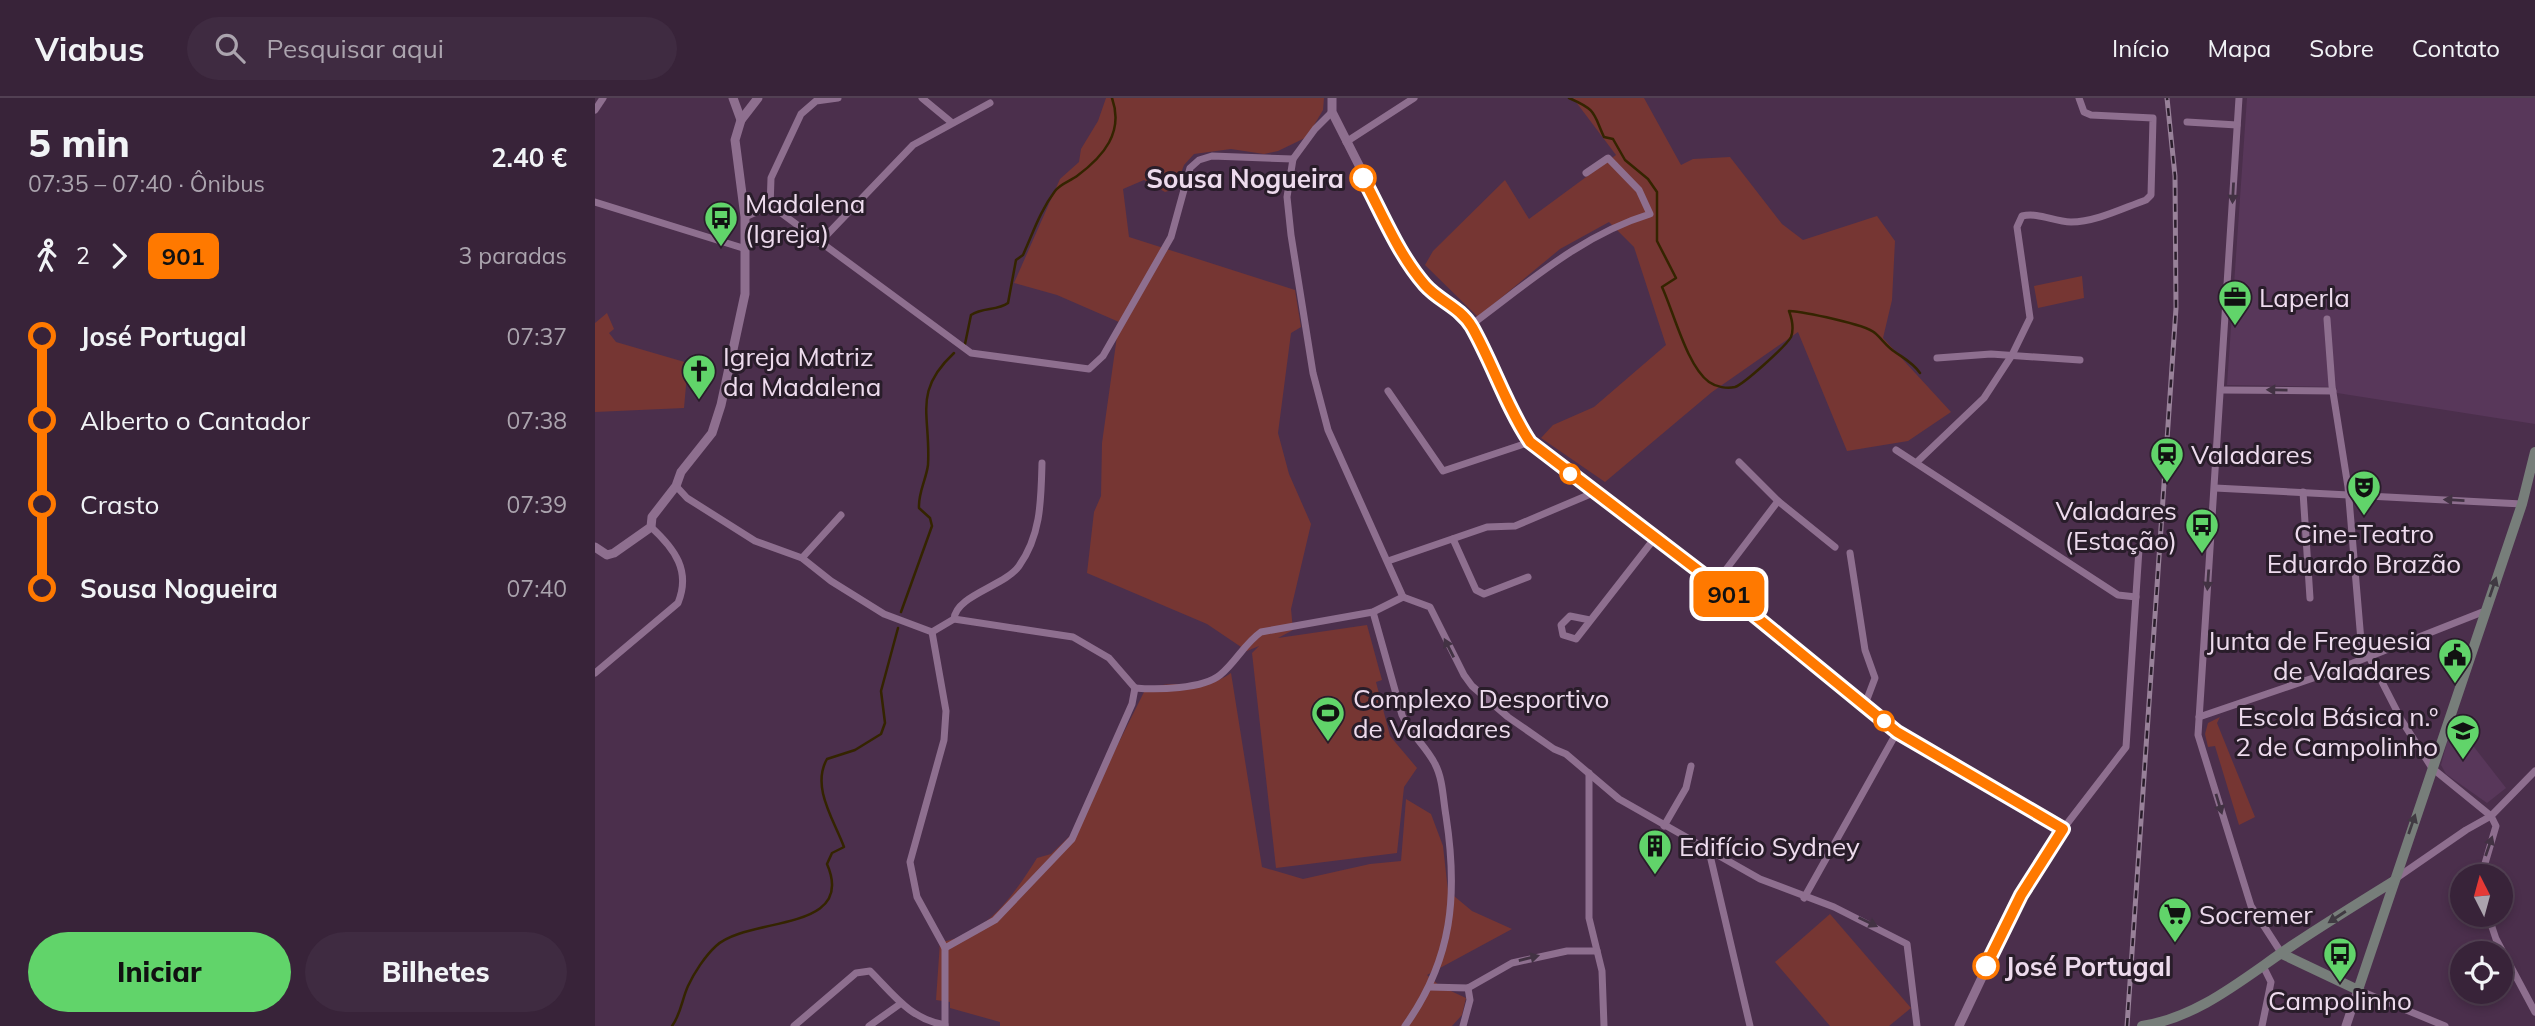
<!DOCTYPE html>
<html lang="pt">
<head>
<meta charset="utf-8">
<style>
	:root { --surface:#382339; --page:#3f2b41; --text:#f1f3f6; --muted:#aba4ae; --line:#524053; --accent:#61d46a }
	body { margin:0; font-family:Mulish,sans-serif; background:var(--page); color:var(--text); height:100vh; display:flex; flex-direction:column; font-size:26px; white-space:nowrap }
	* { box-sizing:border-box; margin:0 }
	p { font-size:23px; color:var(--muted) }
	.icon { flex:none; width:38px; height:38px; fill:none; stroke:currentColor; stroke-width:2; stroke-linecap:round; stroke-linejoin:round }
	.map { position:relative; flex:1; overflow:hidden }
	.details { display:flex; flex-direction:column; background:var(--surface); width:595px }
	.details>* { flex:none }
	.badge { padding:0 14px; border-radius:10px; font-size:24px; line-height:46px }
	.needle { width:46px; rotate:354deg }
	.buttons { position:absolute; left:1855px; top:766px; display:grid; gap:14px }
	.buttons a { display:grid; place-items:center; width:63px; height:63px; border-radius:50%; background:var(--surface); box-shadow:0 4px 10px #0003,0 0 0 2px var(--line); font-size:35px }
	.map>.badge { position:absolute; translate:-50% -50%; box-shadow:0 0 0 4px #fff }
	.legs { display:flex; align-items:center; gap:10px; height:77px; padding:0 28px; font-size:23px }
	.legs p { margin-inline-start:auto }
	.headline { display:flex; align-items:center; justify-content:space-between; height:119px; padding:0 28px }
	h1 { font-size:38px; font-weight:800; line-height:52px }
	.cta { display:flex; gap:14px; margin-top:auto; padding:14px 28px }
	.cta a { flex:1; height:80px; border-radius:42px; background:var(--accent); color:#111; font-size:28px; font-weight:800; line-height:80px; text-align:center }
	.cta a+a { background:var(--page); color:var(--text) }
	ul { padding:0 28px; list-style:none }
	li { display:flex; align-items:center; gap:24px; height:84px; font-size:26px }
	li i { display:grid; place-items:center; width:10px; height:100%; margin:0 9px; background:currentColor }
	li i::after { content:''; width:18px; height:18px; margin:-9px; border:5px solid; border-radius:50%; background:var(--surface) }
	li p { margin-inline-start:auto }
	li:first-child i { background:linear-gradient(#0000 50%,currentColor 0) }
	li:last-child i { background:linear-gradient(currentColor 50%,#0000 0) }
	header { display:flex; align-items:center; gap:42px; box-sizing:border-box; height:98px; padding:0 35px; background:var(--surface); border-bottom:2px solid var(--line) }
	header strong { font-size:33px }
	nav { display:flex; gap:38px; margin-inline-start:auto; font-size:24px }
	.search { width:490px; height:63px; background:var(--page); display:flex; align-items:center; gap:18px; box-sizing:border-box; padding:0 24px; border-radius:38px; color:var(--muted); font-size:26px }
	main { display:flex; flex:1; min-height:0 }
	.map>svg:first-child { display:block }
</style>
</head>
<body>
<header>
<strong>Viabus</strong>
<div class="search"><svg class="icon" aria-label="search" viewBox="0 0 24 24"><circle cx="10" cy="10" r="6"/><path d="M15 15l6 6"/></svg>Pesquisar aqui</div>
<nav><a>Início</a><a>Mapa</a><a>Sobre</a><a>Contato</a></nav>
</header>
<main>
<section class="details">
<div class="headline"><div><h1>5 min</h1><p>07:35 – 07:40 · Ônibus</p></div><b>2.40 €</b></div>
<div class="legs"><svg class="icon" aria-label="walk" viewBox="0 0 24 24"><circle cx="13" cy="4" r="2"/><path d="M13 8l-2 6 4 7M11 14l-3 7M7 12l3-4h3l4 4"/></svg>2<svg class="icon" aria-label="forward" viewBox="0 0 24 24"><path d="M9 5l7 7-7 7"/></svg><b class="badge" style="background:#ff7900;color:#111">901</b><p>3 paradas</p></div>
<ul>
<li><i style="color:#ff7900"></i><b>José Portugal</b><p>07:37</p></li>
<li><i style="color:#ff7900"></i><span>Alberto o Cantador</span><p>07:38</p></li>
<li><i style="color:#ff7900"></i><span>Crasto</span><p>07:39</p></li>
<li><i style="color:#ff7900"></i><b>Sousa Nogueira</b><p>07:40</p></li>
</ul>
<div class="cta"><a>Iniciar</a><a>Bilhetes</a></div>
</section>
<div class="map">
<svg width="1940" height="928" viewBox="0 0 1940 928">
	<rect width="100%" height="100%" fill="#4b2f4c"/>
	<g fill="#58375a">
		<path d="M1652 0H1940V326L1742 295 1741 289 1632 287Z"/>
		<path d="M1858 622 1911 690 1892 705 1851 676 1846 667Z"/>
	</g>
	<g fill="#763633">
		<path d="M511 0H729L728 12 712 39 683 53 669 56 636 51 599 56 589 67 580 91 570 94 549 82 528 91 534 139 700 192 706 229 696 235 683 335 694 376 716 426 696 511 698 532 683 540 772 527 787 582 781 584 795 638 822 670 809 689 802 755 681 770 657 555 664 548 652 553 612 526 492 475 499 414 506 398 507 345 524 224 462 197 419 185 465 81 484 64 486 51 503 23Z"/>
		<path d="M978 0H1049L1086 67 1098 61 1135 59 1187 126 1208 142 1282 118 1300 143 1297 202 1288 240 1356 314 1313 343 1252 353 1203 234 1117 294 1010 384 946 340 958 327 999 309 1071 247 1039 149 1014 124 965 151 883 219 830 167 838 153 910 82 934 121 1021 57Z"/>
		<path d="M1487 178 1489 200 1443 210 1439 188Z"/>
		<path d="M12 215 19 231 14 235 21 244 93 265 89 310 0 314V225Z"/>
		<path d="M636 575 667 769 708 781 775 766 806 763 811 701 836 716 848 748 853 793 877 813 917 831 832 877 845 888 871 900 867 917 857 928H405V924L355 910V904L341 902 345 844C391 839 420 795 442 760L456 756 479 734 549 594C572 577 608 596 636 575Z"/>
		<path d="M1625 619 1622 625 1660 719 1644 727 1620 648 1613 649 1610 636 1613 625Z"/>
		<path d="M1235 816 1316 910 1294 928H1235L1180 864Z"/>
	</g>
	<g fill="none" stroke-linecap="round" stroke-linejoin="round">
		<g stroke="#342400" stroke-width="2.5">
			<path d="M974 0C1002 12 998 15 1009 39L1018 41 1030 62 1053 81 1062 94V143L1081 180 1067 189C1079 215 1092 268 1114 284 1121 289 1132 291 1140 289 1149 286 1191 248 1196 239 1199 231 1197 221 1194 213 1209 214 1270 226 1280 235 1287 241 1292 249 1300 254 1310 261 1318 265 1325 275"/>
			<path d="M370 246 376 217C388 209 402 213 413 205L421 162 428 157C438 135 445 113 460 93 465 86 475 83 482 78 509 58 529 34 517 0"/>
			<path d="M306 514 337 428 335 420 324 410C323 395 331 382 333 367 336 317 317 294 359 255"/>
			<path d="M77 928C86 916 87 901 93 888 99 875 110 858 121 848 153 818 262 835 232 766L237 755 249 749C239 722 216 689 232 661L260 652 286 636 290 625 286 593 303 530"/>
		</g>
		<g stroke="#8e6f8f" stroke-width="7">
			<path d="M327 0 356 24"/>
			<path d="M1644 0 1603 637 1656 808 1687 856"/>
			<path d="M0 12 8 0"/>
			<path d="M737 14 720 31 698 61 692 99 696 137 718 275 733 332 808 499"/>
			<path d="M1592 24 1642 27"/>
			<path d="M751 44 819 0"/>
			<path d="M0 104 151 151"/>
			<path d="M175 110 176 80 206 16 221 3 243 0"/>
			<path d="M150 119 168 111 182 112 376 255 494 271 508 258 576 139 595 70 604 62 617 58 698 61"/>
			<path d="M224 145 318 47 395 5"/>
			<path d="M1732 221 1737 288 1753 389 1766 543 1807 623 1837 670 1896 718 1901 728 1886 779"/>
			<path d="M876 227C933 185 986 137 1055 116L1044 92 1013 60 991 75"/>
			<path d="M1342 260 1396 256 1485 262"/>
			<path d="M1626 292 1738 293"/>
			<path d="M793 293 848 373 935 344"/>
			<path d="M1301 352 1523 497 1541 499"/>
			<path d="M1323 363 1389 300 1417 257 1435 220 1422 129 1427 118C1444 114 1459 124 1476 124 1501 124 1528 110 1551 102L1556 97 1558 20 1496 17 1489 14 1484 0"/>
			<path d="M1144 364 1183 403 1240 449"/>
			<path d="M81 388 92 400 160 443 207 460 236 483 289 516 337 534 359 521 478 539 514 560 540 590"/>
			<path d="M1620 390 1927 406"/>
			<path d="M1708 394 1715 500"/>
			<path d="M858 441 881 492 889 496 933 479"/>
			<path d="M1255 455 1270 552 1280 580 1269 609"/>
			<path d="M207 460 246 417"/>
			<path d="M793 463 892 429 920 428 998 395"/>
			<path d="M1120 486 1183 403"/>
			<path d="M808 499 835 509 869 577 877 588 913 619 959 651 971 656 1024 701 1165 781 1239 809 1312 846 1322 928"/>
			<path d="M778 514 807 617C815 636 831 648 840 666 848 681 848 701 851 718 863 796 858 861 810 928"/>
			<path d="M359 521C361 497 410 488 424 468 446 437 446 403 447 365"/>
			<path d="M995 522 975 518 966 527 968 537 981 541 1059 441"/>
			<path d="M337 534 351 613 349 642 315 764 322 799 350 850V928"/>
			<path d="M0 575 83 505C96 473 80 451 56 429"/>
			<path d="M540 590C562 592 608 591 625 577 641 564 649 546 666 534L778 514 808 499"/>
			<path d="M1604 619 1730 576 1890 513"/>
			<path d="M994 675V820L1007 873 1009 928"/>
			<path d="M1069 728 1091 690 1096 668"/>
			<path d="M1468 731 1531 649 1544 451"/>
			<path d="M1114 753 1155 928"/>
			<path d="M1800 781 1871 732 1896 718 1940 673"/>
			<path d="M1209 800 1302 634"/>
			<path d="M1893 817 1901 841 1940 914"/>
			<path d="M350 850 400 822 477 741 537 606 540 590"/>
			<path d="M834 889 873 890"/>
			<path d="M873 890 917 865 972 853H1002"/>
			<path d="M1763 892 1850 928"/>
			<path d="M199 928 261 875 275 873C299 897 315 921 350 927"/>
			<path d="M274 928 305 906"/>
			<path d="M868 928 875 902 873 890"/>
			<path d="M1667 928 1676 884 1669 870"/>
		</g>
		<g stroke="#8e6f8f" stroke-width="9">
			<path d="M138 0 146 22"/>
			<path d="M737 0V14L814 166 831 189 858 207 876 227 923 326 935 344 1120 486 1302 634 1468 731 1426 797 1364 928"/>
			<path d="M0 449 12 457 19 455 56 429 57 419 81 388 86 374 117 335 126 307 150 196V119L140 42 146 22 163 0"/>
			<path d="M1751 928 1763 892"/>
		</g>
		<g stroke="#777e7a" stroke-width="10">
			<path d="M1687 856 1763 892 1927 406 1940 354"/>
			<path d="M1547 928C1605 919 1650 879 1698 847 1731 825 1765 804 1799 783"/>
		</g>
		<g stroke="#988199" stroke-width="5">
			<path id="rail" d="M1532 928 1581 210 1580 78 1572 0"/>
		</g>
		<use href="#rail" stroke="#291d2a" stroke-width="2.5" stroke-dasharray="8" stroke-linecap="butt"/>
	</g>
	<defs><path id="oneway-solid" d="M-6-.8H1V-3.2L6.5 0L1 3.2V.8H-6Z" transform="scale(1.75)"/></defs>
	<g fill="#423243">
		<use href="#oneway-solid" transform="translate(1638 95) rotate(93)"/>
		<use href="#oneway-solid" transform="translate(1682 292) rotate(-179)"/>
		<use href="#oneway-solid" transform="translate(1859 402) rotate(-177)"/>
		<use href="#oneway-solid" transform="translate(1613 482) rotate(94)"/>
		<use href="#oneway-solid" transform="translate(854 550) rotate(-117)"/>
		<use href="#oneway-solid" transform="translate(1624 706) rotate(73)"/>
		<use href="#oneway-solid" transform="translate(1894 748) rotate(-71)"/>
		<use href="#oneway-solid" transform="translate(1273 824) rotate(26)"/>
		<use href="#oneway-solid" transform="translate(934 860) rotate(-14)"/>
	</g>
	<g fill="#403a42">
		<use href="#oneway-solid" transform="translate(1898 489) rotate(-71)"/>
		<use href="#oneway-solid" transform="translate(1817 726) rotate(-71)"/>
		<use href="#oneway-solid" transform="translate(1742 819) rotate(147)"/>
	</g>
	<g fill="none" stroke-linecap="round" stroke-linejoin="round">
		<g stroke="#fff" stroke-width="16">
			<path id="line-1" d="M768 80C787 115 803 156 830 187 844 203 865 209 877 229 898 266 911 308 935 344L1121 486 1302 634 1468 731 1426 797 1391 868"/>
		</g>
		<use href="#line-1" stroke="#ff7900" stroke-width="10"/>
	</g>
	<defs>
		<g id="bus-pin" transform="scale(1.75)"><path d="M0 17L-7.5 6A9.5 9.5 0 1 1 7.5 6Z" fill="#61d46a" stroke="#291d2a"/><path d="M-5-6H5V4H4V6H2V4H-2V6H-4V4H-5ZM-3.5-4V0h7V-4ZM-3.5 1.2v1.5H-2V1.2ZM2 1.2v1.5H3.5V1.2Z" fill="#111"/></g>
		<g id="office-pin" transform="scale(1.75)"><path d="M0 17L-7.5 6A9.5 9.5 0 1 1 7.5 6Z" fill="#61d46a" stroke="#291d2a"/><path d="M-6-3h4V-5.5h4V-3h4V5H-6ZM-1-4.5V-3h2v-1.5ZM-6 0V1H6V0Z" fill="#111"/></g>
		<g id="church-pin" transform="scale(1.75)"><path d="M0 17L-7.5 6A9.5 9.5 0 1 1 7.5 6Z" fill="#61d46a" stroke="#291d2a"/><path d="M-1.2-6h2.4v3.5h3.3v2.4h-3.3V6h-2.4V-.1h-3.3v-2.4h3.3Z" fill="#111"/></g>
		<g id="station-pin" transform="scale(1.75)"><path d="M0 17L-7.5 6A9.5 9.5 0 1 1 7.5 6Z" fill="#61d46a" stroke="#291d2a"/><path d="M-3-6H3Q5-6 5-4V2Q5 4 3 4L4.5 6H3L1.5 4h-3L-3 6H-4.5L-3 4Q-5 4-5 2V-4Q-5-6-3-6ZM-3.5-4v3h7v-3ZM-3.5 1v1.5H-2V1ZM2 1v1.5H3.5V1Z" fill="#111"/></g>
		<g id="theatre-pin" transform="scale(1.75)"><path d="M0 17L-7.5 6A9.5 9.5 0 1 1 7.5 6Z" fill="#61d46a" stroke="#291d2a"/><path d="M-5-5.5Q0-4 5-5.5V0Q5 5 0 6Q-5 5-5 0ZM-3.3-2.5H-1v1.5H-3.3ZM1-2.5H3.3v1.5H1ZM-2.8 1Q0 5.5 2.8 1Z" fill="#111"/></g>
		<g id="civic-pin" transform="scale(1.75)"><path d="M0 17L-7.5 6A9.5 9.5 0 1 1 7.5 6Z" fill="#61d46a" stroke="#291d2a"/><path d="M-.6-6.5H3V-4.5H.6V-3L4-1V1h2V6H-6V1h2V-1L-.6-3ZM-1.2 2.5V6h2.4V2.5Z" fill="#111"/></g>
		<g id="stadium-pin" transform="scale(1.75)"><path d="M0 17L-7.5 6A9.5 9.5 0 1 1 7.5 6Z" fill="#61d46a" stroke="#291d2a"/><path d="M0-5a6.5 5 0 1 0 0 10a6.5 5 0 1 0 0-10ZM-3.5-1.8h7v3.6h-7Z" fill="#111"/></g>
		<g id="school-pin" transform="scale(1.75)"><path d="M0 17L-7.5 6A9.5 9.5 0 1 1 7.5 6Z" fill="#61d46a" stroke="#291d2a"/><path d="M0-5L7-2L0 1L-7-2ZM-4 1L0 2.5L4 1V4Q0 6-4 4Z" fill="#111"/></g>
		<g id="building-pin" transform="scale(1.75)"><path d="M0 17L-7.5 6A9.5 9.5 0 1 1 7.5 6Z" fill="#61d46a" stroke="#291d2a"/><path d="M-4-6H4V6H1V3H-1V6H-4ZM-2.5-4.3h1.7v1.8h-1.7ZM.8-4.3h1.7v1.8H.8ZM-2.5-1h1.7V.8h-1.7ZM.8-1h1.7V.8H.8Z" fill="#111"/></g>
		<g id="supermarket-pin" transform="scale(1.75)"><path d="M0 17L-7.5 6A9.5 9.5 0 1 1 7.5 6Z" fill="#61d46a" stroke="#291d2a"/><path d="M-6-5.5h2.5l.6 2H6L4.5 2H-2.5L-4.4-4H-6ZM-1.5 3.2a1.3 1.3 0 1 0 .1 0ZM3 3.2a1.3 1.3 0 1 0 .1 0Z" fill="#111"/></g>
	</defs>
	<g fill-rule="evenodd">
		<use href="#bus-pin" x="126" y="120"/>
		<use href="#office-pin" x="1640" y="199"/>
		<use href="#church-pin" x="104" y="273"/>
		<use href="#station-pin" x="1572" y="356"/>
		<use href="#theatre-pin" x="1769" y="389"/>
		<use href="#bus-pin" x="1607" y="427"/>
		<use href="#civic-pin" x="1860" y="557"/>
		<use href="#stadium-pin" x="733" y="615"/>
		<use href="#school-pin" x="1868" y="633"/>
		<use href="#building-pin" x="1060" y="748"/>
		<use href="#supermarket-pin" x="1580" y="816"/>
		<use href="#bus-pin" x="1745" y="856"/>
	</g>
	<g fill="#fff" stroke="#ff7900" stroke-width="3.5">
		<circle cx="768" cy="80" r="12"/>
		<circle cx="975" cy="376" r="9"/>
		<circle cx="1289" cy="623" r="9"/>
		<circle cx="1391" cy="868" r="12"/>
	</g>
	<g text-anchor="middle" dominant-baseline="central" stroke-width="6" stroke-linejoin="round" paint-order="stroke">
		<g font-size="26" font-weight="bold" fill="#eddbed" stroke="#291d2a" text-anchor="end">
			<text x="749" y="80">Sousa Nogueira</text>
			<text x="1410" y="868" text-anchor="start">José Portugal</text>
		</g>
		<g font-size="26" fill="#eddbed" stroke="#291d2a" text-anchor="start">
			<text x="150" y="105">Madalena<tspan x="150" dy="30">(Igreja)</tspan></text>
			<text x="1664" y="199">Laperla</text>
			<text x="128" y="258">Igreja Matriz<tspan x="128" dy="30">da Madalena</tspan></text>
			<text x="1596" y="356">Valadares</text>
			<text x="1582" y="412" text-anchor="end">Valadares<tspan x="1582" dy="30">(Estação)</tspan></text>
			<text x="1769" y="435" text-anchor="middle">Cine-Teatro<tspan x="1769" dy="30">Eduardo Brazão</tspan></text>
			<text x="1836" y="542" text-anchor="end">Junta de Freguesia<tspan x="1836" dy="30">de Valadares</tspan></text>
			<text x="758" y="600">Complexo Desportivo<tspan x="758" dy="30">de Valadares</tspan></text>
			<text x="1843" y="618" text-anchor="end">Escola Básica n.º<tspan x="1843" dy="30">2 de Campolinho</tspan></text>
			<text x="1084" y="748">Edifício Sydney</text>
			<text x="1604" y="816">Socremer</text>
			<text x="1745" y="902" text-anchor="middle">Campolinho</text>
		</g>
	</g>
</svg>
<div class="buttons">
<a><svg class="needle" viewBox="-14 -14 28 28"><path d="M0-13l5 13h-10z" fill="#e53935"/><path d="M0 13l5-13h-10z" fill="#aba4ae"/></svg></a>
<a><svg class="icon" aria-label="locate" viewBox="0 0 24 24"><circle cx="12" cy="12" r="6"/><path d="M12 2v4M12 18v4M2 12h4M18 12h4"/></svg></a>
</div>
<b class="badge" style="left:1134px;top:496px;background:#ff7900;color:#111">901</b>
</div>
</main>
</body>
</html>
